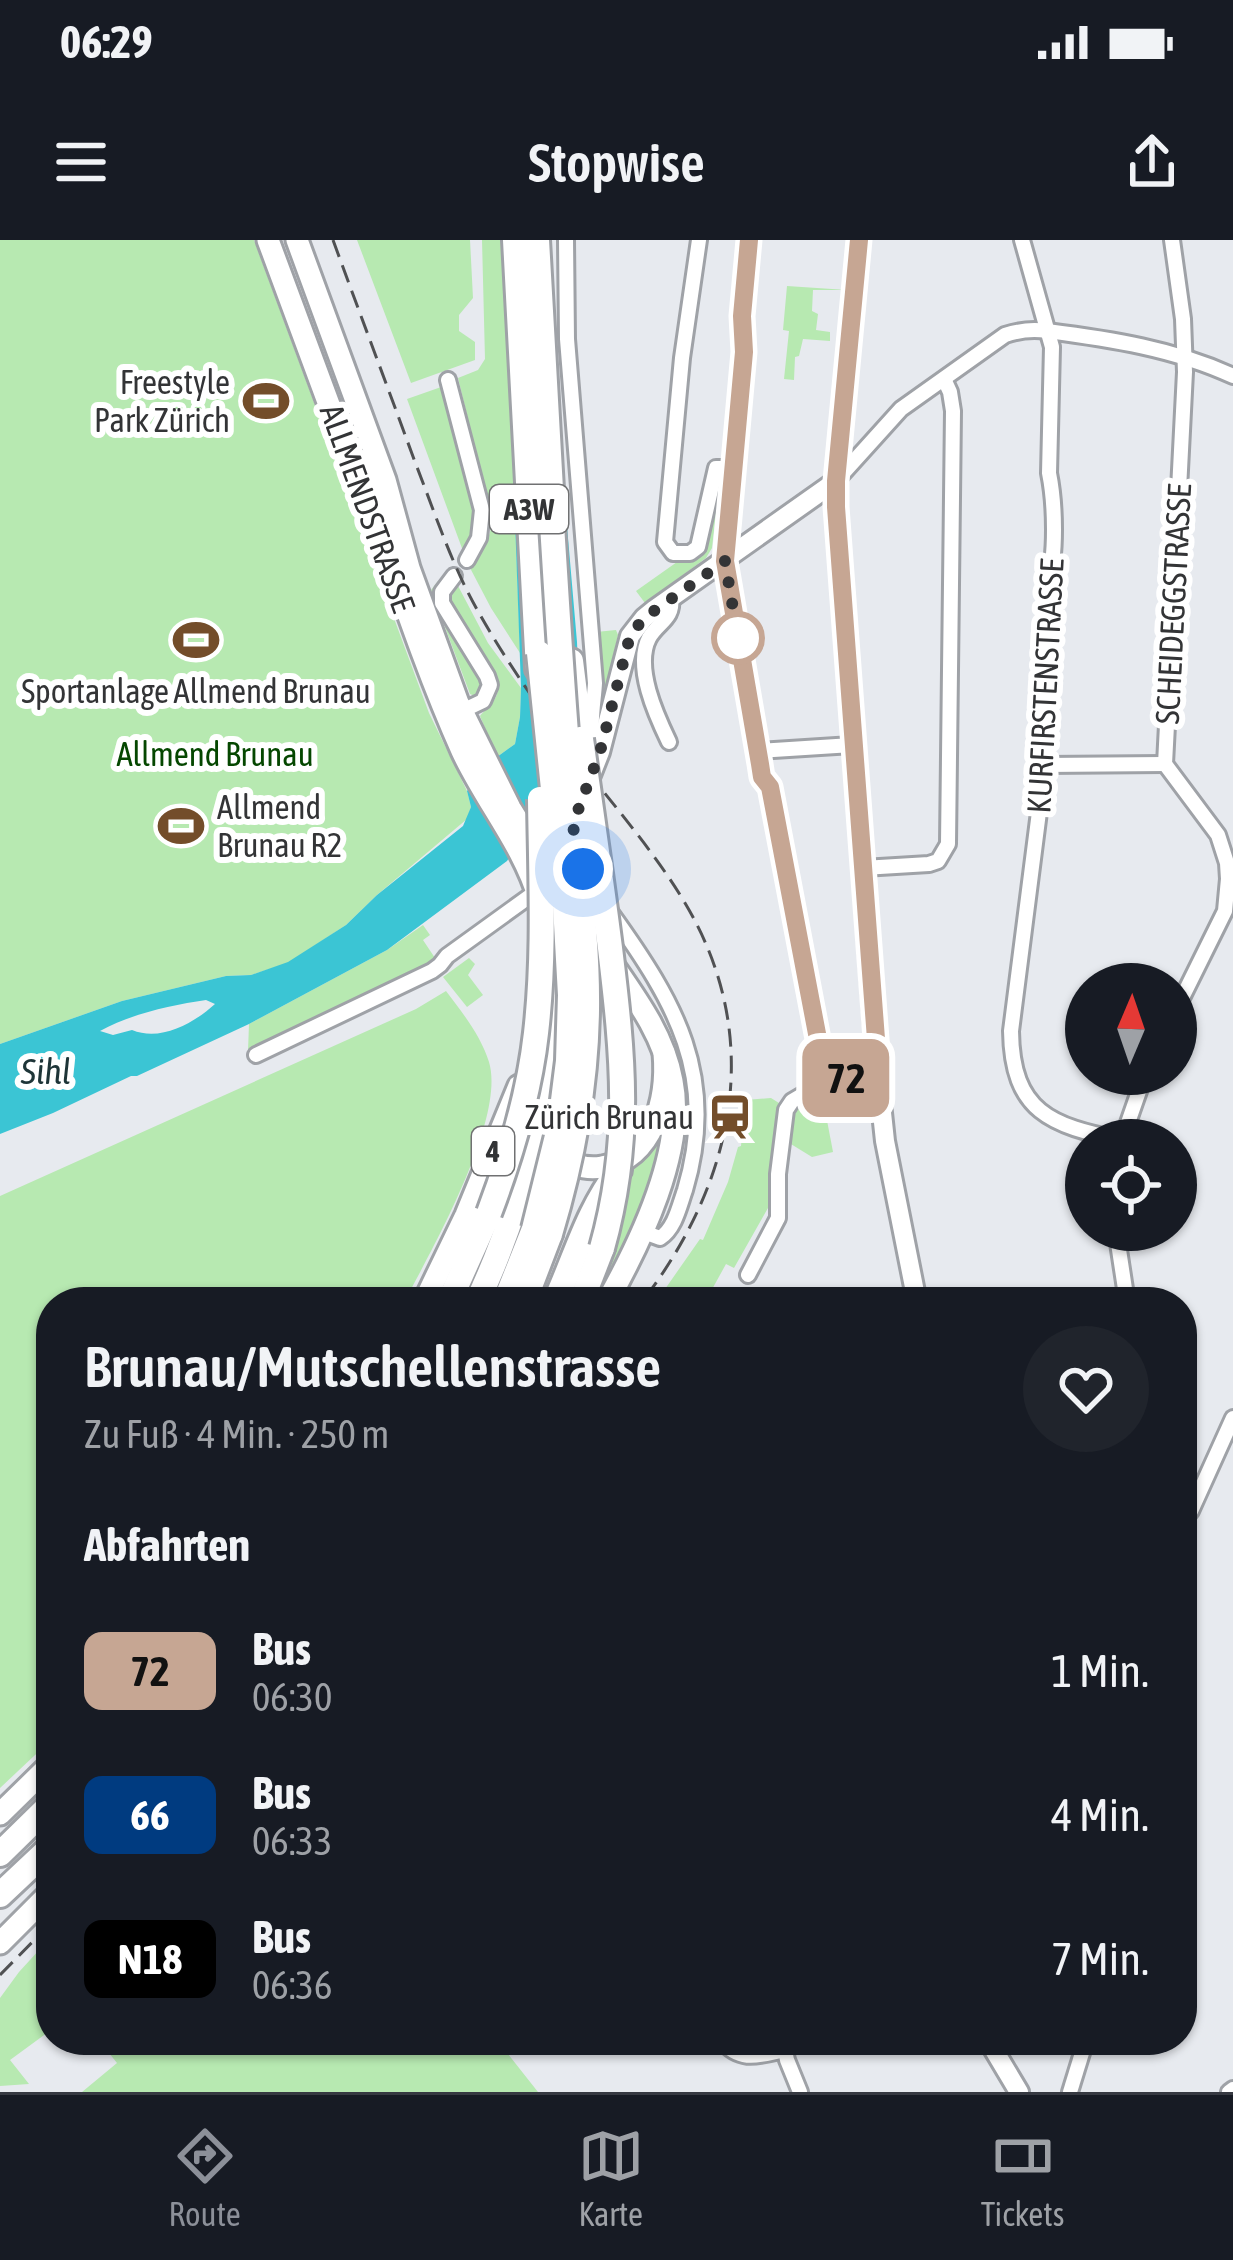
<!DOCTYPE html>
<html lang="de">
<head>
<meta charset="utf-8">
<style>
	:root { --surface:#171b24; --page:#20242c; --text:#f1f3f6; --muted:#9ea1a6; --line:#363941; --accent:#8c9099 }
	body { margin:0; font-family:"Asap Condensed",sans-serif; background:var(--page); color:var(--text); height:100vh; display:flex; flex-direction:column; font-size:45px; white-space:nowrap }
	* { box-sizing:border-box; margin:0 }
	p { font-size:39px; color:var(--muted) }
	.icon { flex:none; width:66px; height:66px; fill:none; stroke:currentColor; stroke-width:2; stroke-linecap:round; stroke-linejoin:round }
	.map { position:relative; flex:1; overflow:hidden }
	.side { position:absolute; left:36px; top:1047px; width:1161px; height:768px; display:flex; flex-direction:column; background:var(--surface); border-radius:48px; box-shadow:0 3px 9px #0004 }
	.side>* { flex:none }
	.badge { padding:0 24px; border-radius:18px; font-size:42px; line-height:78px }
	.needle { width:78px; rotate:2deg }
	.controls { position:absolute; left:1065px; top:723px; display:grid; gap:24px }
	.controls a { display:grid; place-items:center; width:132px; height:132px; border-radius:50%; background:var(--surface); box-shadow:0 3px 9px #0004; font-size:60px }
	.you { position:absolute; width:60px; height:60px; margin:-30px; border:9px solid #fff; border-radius:50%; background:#1a73e8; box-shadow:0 0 0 18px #1a73e833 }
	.map>.badge { position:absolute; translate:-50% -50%; box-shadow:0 0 0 6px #fff }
	h2 { padding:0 48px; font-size:45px; line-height:108px }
	.round { display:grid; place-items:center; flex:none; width:126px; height:126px; border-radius:63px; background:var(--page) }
	.head { display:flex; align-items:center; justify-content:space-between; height:204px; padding:0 48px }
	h1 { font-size:57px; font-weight:600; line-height:90px }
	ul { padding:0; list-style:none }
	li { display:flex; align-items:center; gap:36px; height:144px; padding:0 48px }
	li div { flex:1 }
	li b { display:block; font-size:45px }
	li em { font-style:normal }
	li .badge { min-width:132px; font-weight:700; text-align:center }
	.status { display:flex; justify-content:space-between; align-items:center; height:84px; padding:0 60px; background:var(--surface); direction:ltr }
	.status svg { height:33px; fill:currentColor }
	header { display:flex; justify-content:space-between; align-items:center; height:156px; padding:0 48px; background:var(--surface); font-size:54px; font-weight:600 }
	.tab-bar { display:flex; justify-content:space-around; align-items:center; height:168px; border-top:3px solid var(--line); background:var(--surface); font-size:33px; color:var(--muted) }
	.tab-bar a { display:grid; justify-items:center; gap:6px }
	.tab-bar .active { color:var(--accent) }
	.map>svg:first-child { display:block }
</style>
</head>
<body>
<div class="status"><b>06:29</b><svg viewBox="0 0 49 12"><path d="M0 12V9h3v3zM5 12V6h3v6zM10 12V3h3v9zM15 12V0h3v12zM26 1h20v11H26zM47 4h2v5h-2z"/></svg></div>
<header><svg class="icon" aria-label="menu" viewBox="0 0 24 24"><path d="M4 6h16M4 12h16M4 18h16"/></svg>Stopwise<svg class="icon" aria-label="share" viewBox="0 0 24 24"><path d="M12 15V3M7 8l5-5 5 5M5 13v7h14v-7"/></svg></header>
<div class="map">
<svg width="1233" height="1852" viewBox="0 0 1233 1852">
	<rect width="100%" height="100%" fill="#e7eaef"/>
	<g fill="#b7e9b1">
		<path d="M0 0H254L429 473 467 551 471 567 467 579 377 655 346 685 288 723 251 735 226 736 122 761 0 804Z"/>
		<path d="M357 0H470L473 58 459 75V91L475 102V120L411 143Z"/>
		<path d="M482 0H505L520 413 491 368 469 326 487 302 493 282 458 138 478 130 485 119Z"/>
		<path d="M787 46 847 50H813L812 71 818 74 816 90 830 92V101L803 99 799 116 795 117 794 140 784 139 789 91 783 90Z"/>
		<path d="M444 146C454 183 478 252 476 287 475 298 470 304 463 311L407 159Z"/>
		<path d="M710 271 716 272 712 308 706 318 645 363 636 351 677 322 689 319Z"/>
		<path d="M446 339 438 349 482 438V447L477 457 470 454 431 350 438 341Z"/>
		<path d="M456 342 488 403 521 448 520 477 515 504 497 517 480 476C491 463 500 459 498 440L448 357Z"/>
		<path d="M616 390 618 395 598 480 596 392Z"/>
		<path d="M423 685 430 695 423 700 435 718 434 724 370 757 248 811 249 784 387 710Z"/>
		<path d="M469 718 475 724 468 735 483 755 467 767 443 737Z"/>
		<path d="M446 751C462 772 481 796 489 822 506 878 432 1010 404 1062H51V1500L0 1548V956L416 769Z"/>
		<path d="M822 854 833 912 812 917 786 901C788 875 799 865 822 854Z"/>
		<path d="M771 858 779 863 768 968 734 1028 726 1024 710 1053 713 1062H656L700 999 703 1000 728 942 738 907 741 906 745 860Z"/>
		<path d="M670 863 652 949 600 1062H590L628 929Z"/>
		<path d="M51 1697V1790L10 1820 29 1844 0 1846V1758L19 1732Z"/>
		<path d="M104 1800H497L538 1852H82L117 1823 101 1803Z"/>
	</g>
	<path fill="#3bc5d4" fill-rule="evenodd" d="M505 0 559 194 577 402 580 479 535 579 507 621 387 710 249 784 137 836H131L53 873 0 894V804L122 761 226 736 251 735 288 722 346 685 377 655 463 586 471 567 467 551 497 517 515 504 520 477 521 448ZM206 760 215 764C194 783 161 802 132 790L113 795 100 791C131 774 171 765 206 760Z"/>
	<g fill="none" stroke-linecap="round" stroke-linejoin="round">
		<g stroke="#9fa2a7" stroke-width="20">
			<g id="street">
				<path d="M566 0 567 99 595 443C594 465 586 494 600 512"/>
				<path d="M699 0 682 118 665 302 673 313H690L698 307 716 228H733"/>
				<path d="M749 0 742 76 744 112 725 321 760 524 762 537 770 547 826 841"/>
				<path d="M1022 0 1052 107 1049 233C1055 263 1057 316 1047 345L1045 525 1011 791C1012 872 1051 886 1122 900"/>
				<path d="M1172 0 1183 79 1185 132 1165 524 1218 595 1227 623 1228 639 1225 671 1176 770"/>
				<path d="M448 140 482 270 479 298 467 320"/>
				<path d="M836 241 901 169 1005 95C1020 90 1033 89 1047 91 1110 99 1175 109 1233 136"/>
				<path d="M454 336 442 352V363L487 436 490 445 483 461 462 471"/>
				<path d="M669 502C656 475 634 427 649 398 658 382 674 379 671 358"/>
				<path d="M758 511 852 505"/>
				<path d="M1045 525 1165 524"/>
				<path d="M863 628 929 624 938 621 948 604 953 171 950 152 944 139"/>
				<path d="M611 673C675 762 719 836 685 950 679 967 675 988 660 998L641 991"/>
				<path d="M256 815 432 731 440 725 447 716 537 651"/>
				<path d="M1122 900 1145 834"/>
				<path d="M1116 990 1127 1062"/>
				<path d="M748 1035 778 978V934L786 870 792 861 826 841 859 836 879 839"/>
				<path d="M1182 1282 1191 1271 1233 1178"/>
				<path d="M721 1800C740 1823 758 1816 784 1810"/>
				<path d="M783 1800 787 1820 800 1852"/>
				<path d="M1070 1852 1086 1800"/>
				<path d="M1229 1852 1233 1849"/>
			</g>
		</g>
		<g stroke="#9fa2a7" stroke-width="24">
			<g id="secondary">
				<path d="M859 0 836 241V267L877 826 885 901 917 1062"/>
				<path d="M589 540 600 512 630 396 644 378 655 369 836 241"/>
				<path d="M988 1800 1019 1852"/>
			</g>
		</g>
		<g stroke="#9fa2a7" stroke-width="27">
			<g id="primary">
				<path d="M268 0 341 197 349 207C387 309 418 412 462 511 485 561 524 606 539 659"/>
				<path d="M297 0 385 240 409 328 458 463 510 568 542 620"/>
				<path d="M548 867 552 818 550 737"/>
				<path d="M558 914C570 924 585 930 602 927 653 920 668 858 664 813"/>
				<path d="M424 1062 466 975 519 846"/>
				<path d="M607 1062C640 1003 686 910 672 841 664 797 638 761 613 725"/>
				<path d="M0 1574 51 1524"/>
				<path d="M0 1703 51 1652"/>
			</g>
		</g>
		<g stroke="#9fa2a7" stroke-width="30">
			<g id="highway">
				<path d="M515 0 538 429"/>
				<path d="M537 0 553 285"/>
				<path d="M571 421 580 493"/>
				<path d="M449 1062 489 973"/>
				<path d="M477 1062C509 995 528 926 548 854"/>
				<path d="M505 1062 534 989"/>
				<path d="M524 1062 550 994"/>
				<path d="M555 1062C577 1014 586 974 619 930"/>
				<path d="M581 1062 602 1008"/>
				<path d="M0 1614 51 1564"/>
				<path d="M0 1655 51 1607"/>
			</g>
		</g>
		<use href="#street" stroke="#fff" stroke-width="14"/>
		<use href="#secondary" stroke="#fff" stroke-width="18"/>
		<use href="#primary" stroke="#fff" stroke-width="21"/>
		<use href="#highway" stroke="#fff" stroke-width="24"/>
		<g stroke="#505153" stroke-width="3" stroke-dasharray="18 9" stroke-linecap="butt">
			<path d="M333 0C360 74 388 148 415 222 435 273 452 326 479 373 510 428 549 482 587 531 621 574 657 616 685 663 766 799 734 942 642 1062"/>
			<path d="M0 1735 51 1683"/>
		</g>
		<g stroke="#9fa2a7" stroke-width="30" stroke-linecap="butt">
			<g id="highway-bridge">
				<path d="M581 499C591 569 601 638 610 708 623 816 632 901 602 1008"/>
				<path d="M489 973C511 915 529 855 536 793 545 715 541 637 540 559"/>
				<path d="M534 989 560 884 568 821 570 755 565 665 539 413"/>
				<path d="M550 994C572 921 586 847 587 770 588 694 576 618 570 542 562 452 557 361 551 269"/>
			</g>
		</g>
		<use href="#highway-bridge" stroke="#fff" stroke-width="24"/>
	</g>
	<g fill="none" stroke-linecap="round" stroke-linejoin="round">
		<g stroke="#fff" stroke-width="27">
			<path id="line" d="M749 0 742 76 744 112 725 321 760 524 762 537 770 547 826 841 859 836 879 839 836 267V241L859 0"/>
		</g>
		<use href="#line" stroke="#c6a693" stroke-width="18"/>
		<path stroke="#333436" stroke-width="12" stroke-dasharray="0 21.6" d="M583 629 570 608 577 573 600 512 630 396 644 378 725 321 738 398"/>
	</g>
	<defs>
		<g id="stadium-bare" transform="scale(3.6)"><path d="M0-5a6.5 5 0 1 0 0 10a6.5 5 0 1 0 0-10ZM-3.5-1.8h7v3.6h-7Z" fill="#734d2a" stroke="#fff" stroke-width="2.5" paint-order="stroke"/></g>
		<g id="station-bare" transform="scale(3.6)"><path d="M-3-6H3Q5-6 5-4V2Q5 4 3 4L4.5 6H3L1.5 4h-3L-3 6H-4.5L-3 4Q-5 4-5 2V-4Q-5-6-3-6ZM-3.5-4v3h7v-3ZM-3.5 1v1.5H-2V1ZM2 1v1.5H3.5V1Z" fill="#734d2a" stroke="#fff" stroke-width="2.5" paint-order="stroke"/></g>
	</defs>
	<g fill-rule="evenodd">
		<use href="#stadium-bare" x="266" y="161"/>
		<use href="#stadium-bare" x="196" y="400"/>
		<use href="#stadium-bare" x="181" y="586"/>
		<use href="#station-bare" x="730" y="877"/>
	</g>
	<circle fill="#fff" stroke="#c6a693" stroke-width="6" cx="738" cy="398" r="24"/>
	<g text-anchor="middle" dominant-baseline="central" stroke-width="12" stroke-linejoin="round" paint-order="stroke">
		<g fill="#fff" stroke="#707172" stroke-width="3">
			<rect x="490" y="245" width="78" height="48" rx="9"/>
			<rect x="472" y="887" width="42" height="48" rx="9"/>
		</g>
		<g font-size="30" font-weight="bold" fill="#333436">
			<text x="529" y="269">A3W</text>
			<text x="493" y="911">4</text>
		</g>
		<g font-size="33" fill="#333436" stroke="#fff" text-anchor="end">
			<text x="230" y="142">Freestyle<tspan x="230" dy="38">Park Zürich</tspan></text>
			<text x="196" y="451" text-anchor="middle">Sportanlage Allmend Brunau</text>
			<text x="217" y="567" text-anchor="start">Allmend<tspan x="217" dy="38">Brunau R2</tspan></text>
			<text x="694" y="877">Zürich Brunau</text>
		</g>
		<g font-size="33" fill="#333436" stroke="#fff">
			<text transform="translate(368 268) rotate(70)">ALLMENDSTRASSE</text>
			<text transform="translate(1173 364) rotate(-87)">SCHEIDEGGSTRASSE</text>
			<text transform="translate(1045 446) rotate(-87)">KURFIRSTENSTRASSE</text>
		</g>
		<g font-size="33" fill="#054700" stroke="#fff">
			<text x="215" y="514">Allmend Brunau</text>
		</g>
		<g font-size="36" font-style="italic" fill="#1e3538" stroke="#fff">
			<text x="46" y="831">Sihl</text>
		</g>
	</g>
</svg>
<div class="controls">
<a><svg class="needle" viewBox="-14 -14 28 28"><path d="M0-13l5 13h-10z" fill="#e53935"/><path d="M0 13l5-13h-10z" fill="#9ea1a6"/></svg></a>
<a><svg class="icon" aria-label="locate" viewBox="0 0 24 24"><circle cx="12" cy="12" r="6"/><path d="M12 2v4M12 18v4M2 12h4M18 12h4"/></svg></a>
</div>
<div class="you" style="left:583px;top:629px"></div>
<b class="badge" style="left:846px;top:838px;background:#c6a693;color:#111">72</b>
<section class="side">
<div class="head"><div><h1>Brunau/Mutschellenstrasse</h1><p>Zu Fuß · 4 Min. · 250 m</p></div><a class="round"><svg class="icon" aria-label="heart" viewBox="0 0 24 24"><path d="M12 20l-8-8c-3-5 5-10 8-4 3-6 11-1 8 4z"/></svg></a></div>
<h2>Abfahrten</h2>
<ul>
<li><span class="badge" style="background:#c6a693;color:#111">72</span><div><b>Bus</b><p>06:30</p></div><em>1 Min.</em></li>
<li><span class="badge" style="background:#003b80;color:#fff">66</span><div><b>Bus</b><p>06:33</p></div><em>4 Min.</em></li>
<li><span class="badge" style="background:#000;color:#fff">N18</span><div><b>Bus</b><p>06:36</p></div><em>7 Min.</em></li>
</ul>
</section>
</div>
<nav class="tab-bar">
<a class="active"><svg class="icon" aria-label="directions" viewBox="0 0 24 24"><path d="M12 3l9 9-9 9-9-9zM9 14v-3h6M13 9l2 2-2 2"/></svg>Route</a>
<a><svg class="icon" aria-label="map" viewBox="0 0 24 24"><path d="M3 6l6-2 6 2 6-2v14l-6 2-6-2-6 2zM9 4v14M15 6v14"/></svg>Karte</a>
<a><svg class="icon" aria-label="tickets" viewBox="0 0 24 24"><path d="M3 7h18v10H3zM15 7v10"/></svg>Tickets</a>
</nav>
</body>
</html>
